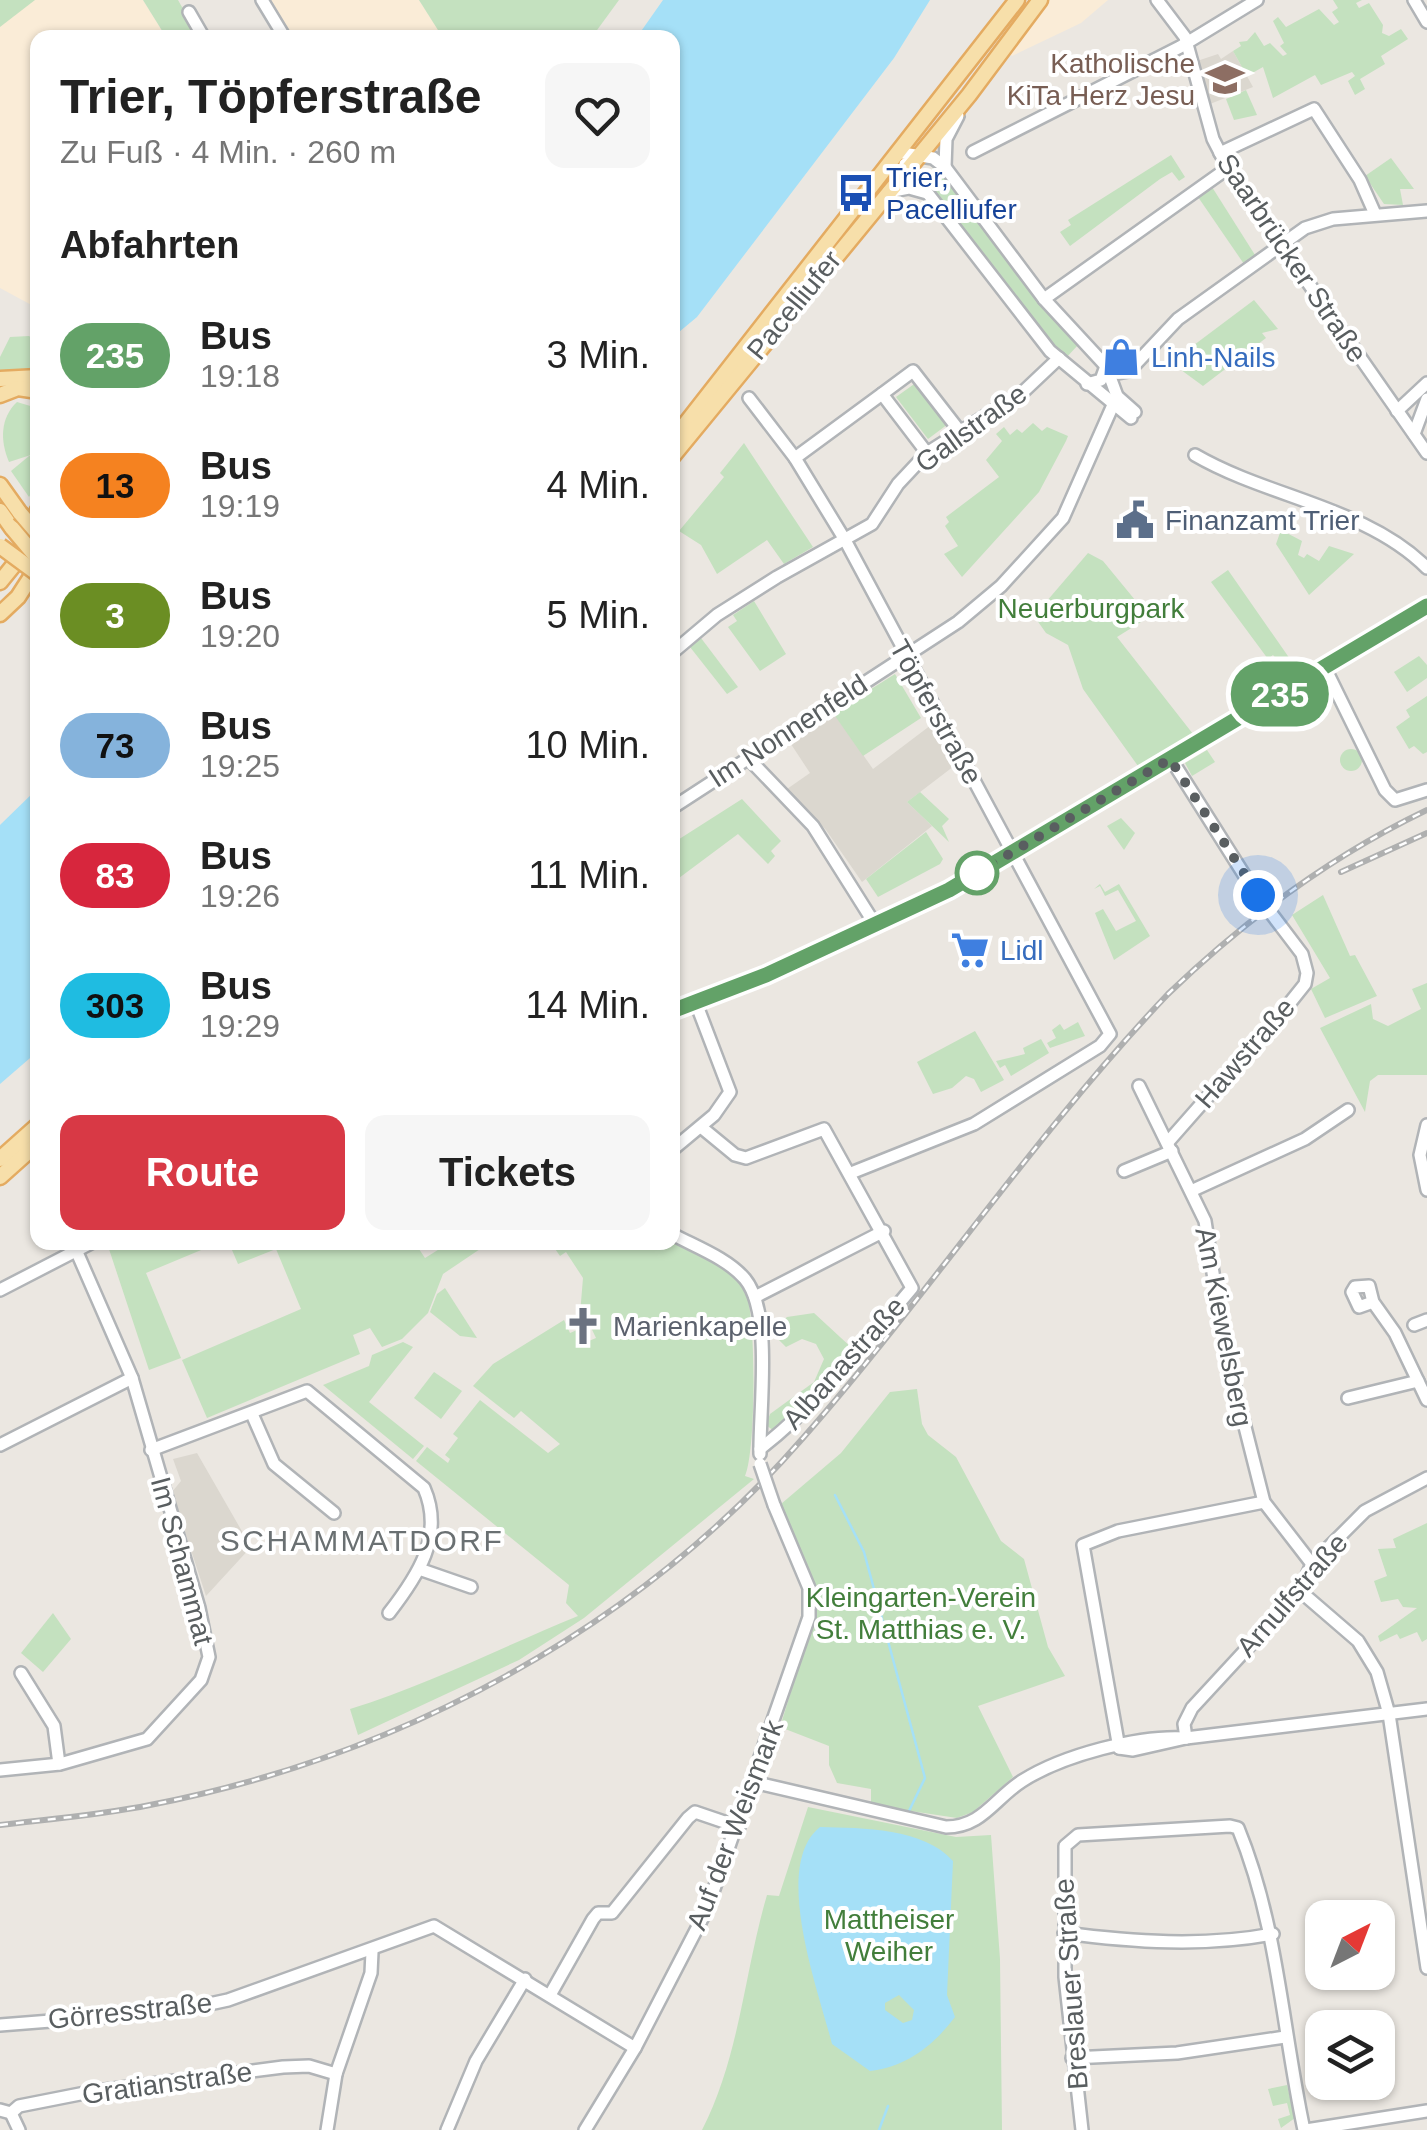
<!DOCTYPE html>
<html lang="de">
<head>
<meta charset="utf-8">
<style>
	:root { --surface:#fff; --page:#f6f6f6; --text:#222; --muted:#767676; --accent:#d83945 }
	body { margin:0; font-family:Helvetica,sans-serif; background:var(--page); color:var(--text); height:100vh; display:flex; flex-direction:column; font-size:38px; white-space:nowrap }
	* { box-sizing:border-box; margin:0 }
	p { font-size:32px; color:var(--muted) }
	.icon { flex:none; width:55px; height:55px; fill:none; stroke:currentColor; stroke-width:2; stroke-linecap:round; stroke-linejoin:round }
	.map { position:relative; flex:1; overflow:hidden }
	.drawer { position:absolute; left:30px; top:30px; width:650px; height:1220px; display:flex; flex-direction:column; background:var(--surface); border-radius:20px; box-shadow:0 2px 8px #0004 }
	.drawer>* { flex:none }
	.badge { padding:0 20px; border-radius:32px; font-size:35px; line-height:65px }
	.needle { width:65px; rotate:42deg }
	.controls { position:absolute; left:1305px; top:1900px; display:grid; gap:20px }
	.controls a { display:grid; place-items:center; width:90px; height:90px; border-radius:20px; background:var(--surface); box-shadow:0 2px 8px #0004; font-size:50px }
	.you { position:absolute; width:50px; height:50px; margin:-25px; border:8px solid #fff; border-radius:50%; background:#1a73e8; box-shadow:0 0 0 15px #1a73e833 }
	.map>.badge { position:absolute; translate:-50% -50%; box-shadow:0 0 0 5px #fff }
	h2 { padding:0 30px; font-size:38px; line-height:90px }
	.round { display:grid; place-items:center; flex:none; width:105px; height:105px; border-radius:20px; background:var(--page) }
	.overview { display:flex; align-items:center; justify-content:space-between; height:170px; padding:0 30px }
	h1 { font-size:48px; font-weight:600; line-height:75px }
	.button { display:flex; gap:20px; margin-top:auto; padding:20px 30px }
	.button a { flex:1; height:115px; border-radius:20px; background:var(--accent); color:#fff; font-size:40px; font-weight:600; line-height:115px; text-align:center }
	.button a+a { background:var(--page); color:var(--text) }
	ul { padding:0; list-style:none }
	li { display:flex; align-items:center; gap:30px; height:130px; padding:0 30px }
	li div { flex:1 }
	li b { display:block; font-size:38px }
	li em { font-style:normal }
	li .badge { min-width:110px; font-weight:700; text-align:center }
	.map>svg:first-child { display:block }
</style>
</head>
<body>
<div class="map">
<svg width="1427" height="2130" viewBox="0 0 1427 2130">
	<rect width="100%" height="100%" fill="#ebe7e1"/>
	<g fill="#faecd7">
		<path d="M0 0H143L166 37 38 38 37 308 0 288Z"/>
		<path d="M267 0H419L443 37H290Z"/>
		<path d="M1048 0H1108L1081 23 1012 56 1009 53Z"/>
	</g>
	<g fill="#dbd7cf">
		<path d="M1233 51 1253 87 1210 104 1197 61 1218 54 1221 59Z"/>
		<path d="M830 708 873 769 935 722 958 763 907 802 932 826 862 882 826 830 787 789 810 773 787 738Z"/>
		<path d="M197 1453 251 1547 206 1596 172 1492 181 1481 173 1459Z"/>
	</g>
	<g fill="#c4e1bf">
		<path d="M0 0H35L0 27Z"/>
		<path d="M143 0H178L199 37H166Z"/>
		<path d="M419 0H619L592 37 443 38Z"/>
		<path d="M1333 0H1362L1356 3 1359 8 1369 3 1383 25 1382 33 1389 36 1401 29 1408 39 1381 56 1385 64 1360 79 1365 89 1355 95 1348 81 1355 76 1352 72 1321 85 1315 75 1273 98 1263 67 1247 76 1233 51 1241 46 1239 42 1247 41 1255 32 1264 46 1270 43 1283 56 1287 54 1280 46 1284 43 1273 21 1278 17 1286 27 1319 9 1334 25 1339 22 1332 12 1338 8Z"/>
		<path d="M1246 90 1257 115 1234 120 1226 99Z"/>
		<path d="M1171 155 1185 177 1179 181 1172 172 1160 179 1070 246 1060 232 1071 225 1068 220Z"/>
		<path d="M1391 158 1414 189H1400L1403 205 1384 204 1365 176Z"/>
		<path d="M935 166 961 197 949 199 942 207 923 179Z"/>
		<path d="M1212 187 1255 255 1244 264 1198 197Z"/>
		<path d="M960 206 969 209 1035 297 1079 344 1065 359 1024 314 952 221Z"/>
		<path d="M1254 300 1278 329 1262 333 1266 338 1203 386 1177 367 1185 359 1182 354Z"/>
		<path d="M29 336 37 342V373L0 375V357L10 337Z"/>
		<path d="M917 382 948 424 928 439 896 397Z"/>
		<path d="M17 402 37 408V453L9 462C0 441 0 418 17 402Z"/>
		<path d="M1033 423 1042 431 1047 427 1068 436 1066 441 1039 492 962 577 944 554 958 546 945 526 949 522 946 517 999 477 986 460 1002 441 996 434 1004 427 1010 435 1017 429 1022 433Z"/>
		<path d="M744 443 813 547 784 564 767 540 717 574 701 545 679 531 724 477 720 473Z"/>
		<path d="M29 456 37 457V483L29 497 11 471Z"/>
		<path d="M1281 530 1302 541 1298 555 1304 558 1307 554 1319 561 1329 546 1354 554 1309 595 1276 544Z"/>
		<path d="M1088 553 1103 561 1149 617 1117 637 1193 734 1138 766 1083 689 1068 645 1046 633 1034 616Z"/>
		<path d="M1228 570 1290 659 1278 661 1273 655 1268 659 1211 582Z"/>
		<path d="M754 601 786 654 760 671 728 627 737 621 733 615Z"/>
		<path d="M701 638 738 687 727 694 690 647Z"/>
		<path d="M1419 656 1427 665V678L1407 692 1394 672Z"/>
		<path d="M895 674 921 718 863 756 833 713Z"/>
		<path d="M1427 696V752L1423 754 1414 746 1409 749 1396 727 1410 717 1406 710Z"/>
		<circle cx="1351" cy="760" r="11"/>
		<path d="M1207 750 1215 762 1192 776 1185 763Z"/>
		<path d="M920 792 949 819 942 826 949 842 907 802Z"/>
		<path d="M742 799 781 841 771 851 775 856 768 864 738 834 679 878 673 875V843Z"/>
		<path d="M1121 818 1135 833 1124 850 1107 826Z"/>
		<path d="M926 832 943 859 940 864 878 897 866 879Z"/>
		<path d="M1100 884 1105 892 1119 884 1150 936 1114 960 1095 913 1103 909 1116 931 1136 921 1118 890 1105 896 1100 886 1094 889Z"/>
		<path d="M1323 895 1350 956 1355 955 1377 996 1325 1018 1311 989 1330 978 1292 915Z"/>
		<path d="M1427 983V1075H1378L1370 1081 1365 1112 1320 1028 1371 1004 1373 1019 1388 1026 1421 1009 1412 989Z"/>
		<path d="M1078 1022 1085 1036 1050 1048 1047 1043 1056 1038 1052 1030 1060 1024 1064 1030Z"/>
		<path d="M975 1031 1004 1080 981 1092 974 1079 966 1076 952 1088 933 1094 917 1062Z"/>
		<path d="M1041 1039 1049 1053 1011 1076 1005 1065 1000 1068 996 1061 1025 1054 1023 1048Z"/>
		<path d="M673 1241C695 1253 739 1270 747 1296 756 1323 756 1452 745 1476L754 1479 584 1618 519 1660 358 1735 350 1709C428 1685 502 1647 578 1616L566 1603 569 1585 416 1461 427 1447 448 1463 450 1459 445 1455 458 1438 453 1434 480 1400 548 1453 560 1444 521 1411 514 1418 473 1386 493 1364 564 1320 570 1333 577 1330 584 1343 596 1338 585 1315 580 1314 583 1278 566 1252 560 1256 551 1243Z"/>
		<path d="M107 1243H218L146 1273 181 1358 149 1370Z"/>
		<path d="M229 1243H415L425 1258 449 1243H489L443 1274 428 1313 402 1339 382 1347 370 1328 353 1335 360 1354 207 1418 182 1360 301 1309 276 1249 238 1264Z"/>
		<path d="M445 1288 477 1338 460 1336 430 1312 437 1294Z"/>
		<path d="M814 1313 853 1349 829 1382 774 1431 766 1425 770 1414 814 1382 824 1359 816 1344 802 1339 786 1347 771 1332 787 1317Z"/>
		<path d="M403 1342 413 1347 369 1402 424 1446 413 1459 323 1385 369 1366 372 1355Z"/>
		<path d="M434 1372 462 1391 441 1419 414 1398Z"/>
		<path d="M917 1389 922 1424 928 1435 956 1457 1001 1541 1024 1559 1048 1647 1065 1676 978 1706 1013 1777 973 1812 957 1818 871 1805V1789L837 1783 829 1765V1746L780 1727 816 1611 781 1504 841 1453 890 1392Z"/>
		<path d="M1427 1523V1639L1422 1642 1417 1632 1400 1639 1397 1634 1380 1642 1378 1636 1417 1608 1403 1607 1398 1599 1381 1602 1374 1581 1387 1576 1378 1549 1396 1548 1393 1539Z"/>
		<path d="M53 1613 71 1639 43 1672 21 1653Z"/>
		<path d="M808 1807 956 1837 991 1835 1000 1959 1002 2130H702C740 2056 744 1973 767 1895L779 1896Z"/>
		<path d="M1287 2085 1295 2118 1281 2128 1278 2119 1290 2115 1287 2103 1273 2106 1268 2089Z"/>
	</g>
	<g fill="#a5e0f7" fill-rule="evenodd">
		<path d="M663 0H930L894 58 697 317 673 337 672 38 637 37Z"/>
		<path d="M37 789V1052L0 1084V825Z"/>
		<path d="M820 1827C863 1828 924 1828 953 1861L947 1995 955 2017C933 2046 906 2067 870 2071L832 2044C819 1992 771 1866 820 1827ZM899 1995 914 2010 912 2020 903 2023 885 2010V2003Z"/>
	</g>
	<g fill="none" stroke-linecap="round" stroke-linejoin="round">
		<g stroke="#a5e0f7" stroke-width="2.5">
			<path d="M835 1495 864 1552 925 1778 909 1811"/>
			<path d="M879 2130 888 2106"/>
		</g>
		<g stroke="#b1b4b7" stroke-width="16">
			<g id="minor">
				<path d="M262 0 285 38"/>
				<path d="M1157 0 1185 37 1213 139 1228 168 1427 453"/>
				<path d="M1414 0 1427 22"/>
				<path d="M189 12 204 38"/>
				<path d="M897 152 933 158 945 167 1044 299 1106 366 1117 396 1135 412"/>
				<path d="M973 152 1180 47 1257 0"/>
				<path d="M1220 153 1314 109 1360 180 1375 214"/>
				<path d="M905 164 1050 351 1131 418"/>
				<path d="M945 167 946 139 958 116"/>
				<path d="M888 192 909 188 927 193"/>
				<path d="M1044 299 1228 168"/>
				<path d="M1087 384 1101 380 1106 366 1118 373 1129 371 1178 319 1305 228 1333 219 1427 211"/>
				<path d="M749 398 795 458 845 540 1110 1034 1100 1046 974 1124 851 1173"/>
				<path d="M1397 411 1427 383"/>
				<path d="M1414 434 1427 399"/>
				<path d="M927 453 882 394 913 371 958 429"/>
				<path d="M1195 455C1269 498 1366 507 1427 568"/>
				<path d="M795 458 882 394"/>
				<path d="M672 653 717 615 777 577 872 524 898 484 927 453 1023 392 1059 358"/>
				<path d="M1325 668 1385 790 1395 800 1427 790"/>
				<path d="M748 758 813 826 876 926"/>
				<path d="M672 808 958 622 1001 586 1063 518 1117 396"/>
				<path d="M1139 1086 1205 1221 1224 1344 1264 1502 1312 1564"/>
				<path d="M1427 1125 1420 1155 1427 1190"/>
				<path d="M701 1127 735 1155 746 1158 824 1129 912 1288C864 1345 819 1403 760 1449"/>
				<path d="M1168 1142 1285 1009 1305 984 1307 973 1302 954 1255 892 1171 759"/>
				<path d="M672 1150 714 1115 730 1092 696 1003"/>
				<path d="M1124 1171 1172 1151"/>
				<path d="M1191 1191 1305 1139 1348 1110"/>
				<path d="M672 1234C696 1247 727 1258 745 1279 773 1313 759 1410 760 1454"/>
				<path d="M0 1290 93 1242"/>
				<path d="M755 1297 884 1231"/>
				<path d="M1373 1302 1359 1307 1352 1292 1355 1287 1369 1286 1373 1302 1395 1333 1427 1400"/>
				<path d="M1414 1325 1427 1320"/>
				<path d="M1348 1398 1418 1381"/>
				<path d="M252 1414 274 1464 334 1513"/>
				<path d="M0 1445 132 1378"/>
				<path d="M151 1450 307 1391 424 1488C445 1536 417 1577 389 1613"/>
				<path d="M422 1570 471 1587"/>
				<path d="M1300 1591 1358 1641 1377 1672 1389 1714 1427 1968"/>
				<path d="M21 1673 54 1726 59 1764"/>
				<path d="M1186 1738 1184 1724 1192 1708 1300 1591 1312 1564 1365 1511 1427 1478"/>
				<path d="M1119 1748 1083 1545 1118 1531 1264 1502"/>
				<path d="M1119 1748 1133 1750 1186 1738 1427 1709"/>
				<path d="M0 1770 60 1764 147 1739 201 1680 209 1657 199 1608 132 1378 76 1250"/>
				<path d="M753 1782 946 1827C982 1827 994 1799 1022 1781 1063 1755 1139 1735 1186 1738"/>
				<path d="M1064 1933C1133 1942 1204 1947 1273 1934"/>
				<path d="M550 1995 593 1919 598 1913H612L688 1818 695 1812 739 1827"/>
				<path d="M0 2025 177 2011 228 2000 434 1926 635 2048"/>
				<path d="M1072 2058 1177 2053 1285 2037"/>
				<path d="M0 2110 11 2113 19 2106 90 2092 283 2067 309 2066 336 2074"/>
				<path d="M11 2113 19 2130"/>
				<path d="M327 2130 336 2074 371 1973 372 1952"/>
				<path d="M447 2130 476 2061 525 1979"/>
				<path d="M585 2130 635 2048 707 1909 809 1617V1588L774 1505"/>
				<path d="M1082 2130 1065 1977V1846L1078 1835 1230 1826 1238 1828C1278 1925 1282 2028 1304 2130"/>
				<path d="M1306 2130 1427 2111"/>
			</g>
		</g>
		<g stroke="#e4ab61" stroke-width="19">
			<g id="major">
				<path d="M0 379 38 377"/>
				<path d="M0 395 18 388 38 391"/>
				<path d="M672 441 1017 0"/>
				<path d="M672 457 969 95 1040 0"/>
				<path d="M0 485 20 513"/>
				<path d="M0 511 12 528"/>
				<path d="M0 582 13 566 38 510"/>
				<path d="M0 614 18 597 38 566"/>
				<path d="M672 1011 765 975 949 889 1427 606"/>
				<path d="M0 1159 38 1125"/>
				<path d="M0 1177 38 1143"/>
			</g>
		</g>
		<use href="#minor" stroke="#fff" stroke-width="11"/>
		<use href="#major" stroke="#f7dfaa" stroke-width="14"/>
		<g stroke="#afb0b0" stroke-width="6">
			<g id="rail">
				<path d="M1341 872 1427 833"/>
				<path d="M0 1825C50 1819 100 1815 150 1805 398 1757 636 1630 803 1438 929 1294 1036 1133 1168 994 1244 921 1331 856 1427 810"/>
			</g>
		</g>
		<use href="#rail" stroke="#fff" stroke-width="2.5" stroke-dasharray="8" stroke-linecap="butt"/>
		<g stroke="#b1b4b7" stroke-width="16" stroke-linecap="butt">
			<path id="minor-bridge" d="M760 1464 774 1505"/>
		</g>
		<g stroke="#e4ab61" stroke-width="19" stroke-linecap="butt">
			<g id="major-bridge">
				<path d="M20 513 38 534"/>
				<path d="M12 528 38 559"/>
				<path d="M0 546 38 574"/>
			</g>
		</g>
		<use href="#minor-bridge" stroke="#fff" stroke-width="11"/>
		<use href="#major-bridge" stroke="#f7dfaa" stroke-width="14"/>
	</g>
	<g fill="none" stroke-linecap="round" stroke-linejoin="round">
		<g stroke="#fff" stroke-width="22">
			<path id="line" d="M672 1011 766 975 949 890 1427 606"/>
		</g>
		<use href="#line" stroke="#63a268" stroke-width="15"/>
		<path stroke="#595e60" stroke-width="10" stroke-dasharray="0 18" d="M977 873 1170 759 1258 895"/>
	</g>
	<defs>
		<g id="school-bare" transform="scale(3)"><path d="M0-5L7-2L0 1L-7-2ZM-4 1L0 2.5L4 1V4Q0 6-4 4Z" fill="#8d6e63" stroke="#fff" stroke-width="2.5" paint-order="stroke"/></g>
		<g id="bus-bare" transform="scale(3)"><path d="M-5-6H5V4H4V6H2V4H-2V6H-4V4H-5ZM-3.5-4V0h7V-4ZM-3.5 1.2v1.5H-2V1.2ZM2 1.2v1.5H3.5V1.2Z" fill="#1a4fb4" stroke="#fff" stroke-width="2.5" paint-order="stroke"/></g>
		<g id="shop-bare" transform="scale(3)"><path d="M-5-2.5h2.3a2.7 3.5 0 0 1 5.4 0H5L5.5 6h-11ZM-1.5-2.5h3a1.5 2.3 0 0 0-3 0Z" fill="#3f7fe0" stroke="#fff" stroke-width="2.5" paint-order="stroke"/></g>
		<g id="civic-bare" transform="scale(3)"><path d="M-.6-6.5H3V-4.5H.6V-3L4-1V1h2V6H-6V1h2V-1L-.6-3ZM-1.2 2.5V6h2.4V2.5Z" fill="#5c6f8a" stroke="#fff" stroke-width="2.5" paint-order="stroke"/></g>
		<g id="supermarket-bare" transform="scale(3)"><path d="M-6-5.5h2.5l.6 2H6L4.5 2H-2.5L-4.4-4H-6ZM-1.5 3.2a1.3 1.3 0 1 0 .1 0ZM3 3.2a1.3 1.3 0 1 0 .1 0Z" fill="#3f7fe0" stroke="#fff" stroke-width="2.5" paint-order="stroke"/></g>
		<g id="church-bare" transform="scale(3)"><path d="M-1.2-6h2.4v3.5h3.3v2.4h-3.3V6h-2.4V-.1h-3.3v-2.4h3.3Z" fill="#6b7280" stroke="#fff" stroke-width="2.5" paint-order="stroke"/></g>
	</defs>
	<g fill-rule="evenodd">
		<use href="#school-bare" x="1225" y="79"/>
		<use href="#bus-bare" x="856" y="193"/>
		<use href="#shop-bare" x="1121" y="357"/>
		<use href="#civic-bare" x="1135" y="520"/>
		<use href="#supermarket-bare" x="970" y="950"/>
		<use href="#church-bare" x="583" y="1326"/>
	</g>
	<circle fill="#fff" stroke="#63a268" stroke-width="5" cx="977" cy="873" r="20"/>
	<g text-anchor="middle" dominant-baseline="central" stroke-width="8" stroke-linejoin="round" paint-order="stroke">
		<g font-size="28" fill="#785e54" stroke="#fff" text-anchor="end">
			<text x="1195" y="63">Katholische<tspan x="1195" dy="32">KiTa Herz Jesu</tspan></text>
		</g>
		<g font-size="28" fill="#164399" stroke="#fff" text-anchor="start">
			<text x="886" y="177">Trier,<tspan x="886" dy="32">Pacelliufer</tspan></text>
		</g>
		<g font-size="28" fill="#595e60" stroke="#fff">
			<text transform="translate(1292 258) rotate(56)">Saarbrücker Straße</text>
			<text transform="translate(794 305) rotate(-51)">Pacelliufer</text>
			<text transform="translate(971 428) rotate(-36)">Gallstraße</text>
			<text transform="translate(936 712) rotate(61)">Töpferstraße</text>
			<text transform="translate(788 731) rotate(-33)">Im Nonnenfeld</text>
			<text transform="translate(1245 1053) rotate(-49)">Hawstraße</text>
			<text transform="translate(1224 1327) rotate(79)">Am Kiewelsberg</text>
			<text transform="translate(844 1363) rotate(-48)">Albanastraße</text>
			<text transform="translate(182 1561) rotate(75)">Im Schammat</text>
			<text transform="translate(1292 1595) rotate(-49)">Arnulfstraße</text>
			<text transform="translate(735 1825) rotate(-69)">Auf der Weismark</text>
			<text transform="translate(1071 1984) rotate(-94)">Breslauer Straße</text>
			<text transform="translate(130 2011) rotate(-6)">Görresstraße</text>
			<text transform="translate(167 2083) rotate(-8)">Gratianstraße</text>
		</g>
		<g font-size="28" fill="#366cbe" stroke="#fff" text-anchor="start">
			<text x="1151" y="357">Linh-Nails</text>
			<text x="1000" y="950">Lidl</text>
		</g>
		<g font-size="28" fill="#4e5e75" stroke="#fff" text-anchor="start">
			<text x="1165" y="520">Finanzamt Trier</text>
		</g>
		<g font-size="28" fill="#427e3b" stroke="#fff">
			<text x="1091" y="608">Neuerburgpark</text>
			<text x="921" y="1597">Kleingarten-Verein<tspan x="921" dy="32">St. Matthias e. V.</tspan></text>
			<text x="889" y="1919">Mattheiser<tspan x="889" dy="32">Weiher</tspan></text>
		</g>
		<g font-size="28" fill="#5b616d" stroke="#fff" text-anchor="start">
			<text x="613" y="1326">Marienkapelle</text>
		</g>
		<g font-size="30" letter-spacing="2.5" fill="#6a7072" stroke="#fff">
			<text x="362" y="1540">SCHAMMATDORF</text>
		</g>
	</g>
</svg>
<div class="controls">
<a><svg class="needle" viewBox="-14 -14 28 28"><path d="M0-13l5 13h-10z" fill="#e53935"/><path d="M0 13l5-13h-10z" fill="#767676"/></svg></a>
<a><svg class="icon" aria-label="layers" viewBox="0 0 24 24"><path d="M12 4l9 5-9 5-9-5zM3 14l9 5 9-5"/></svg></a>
</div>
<div class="you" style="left:1258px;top:895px"></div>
<b class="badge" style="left:1280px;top:694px;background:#63a268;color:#fff">235</b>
<section class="drawer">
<div class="overview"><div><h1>Trier, Töpferstraße</h1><p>Zu Fuß · 4 Min. · 260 m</p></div><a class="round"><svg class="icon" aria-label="heart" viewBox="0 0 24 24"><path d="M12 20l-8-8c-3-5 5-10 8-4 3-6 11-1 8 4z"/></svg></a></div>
<h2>Abfahrten</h2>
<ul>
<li><span class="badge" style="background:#63a268;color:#fff">235</span><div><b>Bus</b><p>19:18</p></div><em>3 Min.</em></li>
<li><span class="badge" style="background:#f58220;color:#111">13</span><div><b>Bus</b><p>19:19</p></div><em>4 Min.</em></li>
<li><span class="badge" style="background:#6b8e23;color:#fff">3</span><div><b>Bus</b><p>19:20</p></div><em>5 Min.</em></li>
<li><span class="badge" style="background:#85b3dc;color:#111">73</span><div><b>Bus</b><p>19:25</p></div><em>10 Min.</em></li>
<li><span class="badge" style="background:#d7263d;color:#fff">83</span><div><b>Bus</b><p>19:26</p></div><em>11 Min.</em></li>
<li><span class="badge" style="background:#1fbce1;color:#111">303</span><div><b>Bus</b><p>19:29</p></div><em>14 Min.</em></li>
</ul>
<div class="button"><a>Route</a><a>Tickets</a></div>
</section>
</div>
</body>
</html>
